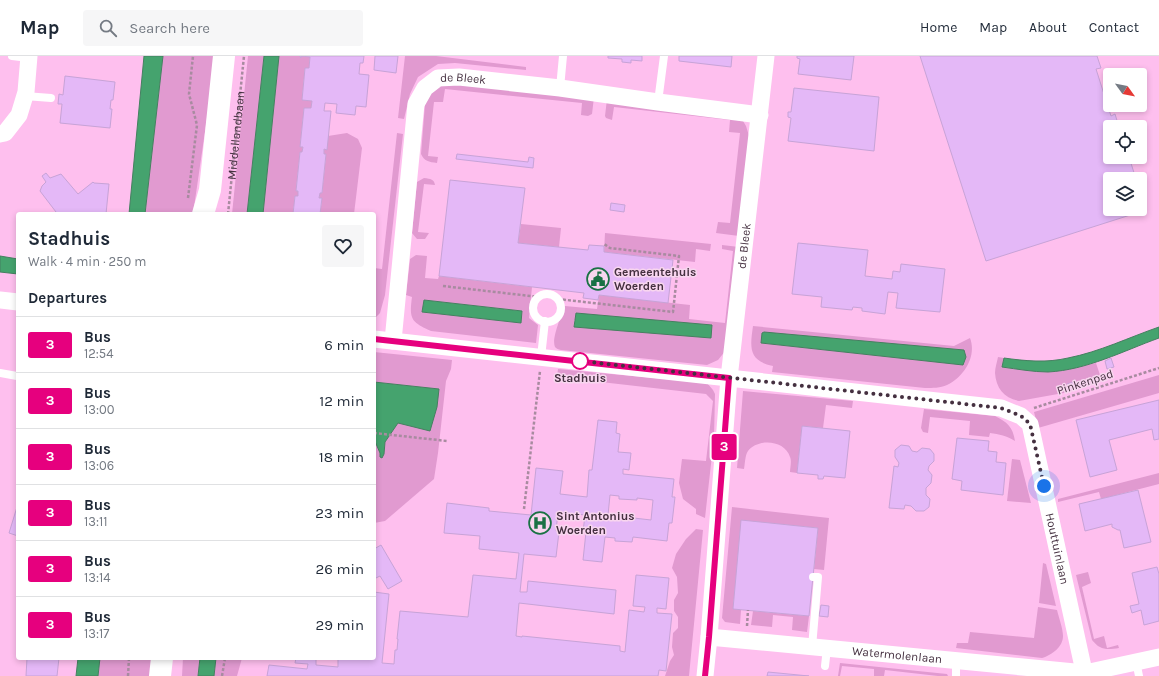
<!DOCTYPE html>
<html lang="en">
<head>
<meta charset="utf-8">
<style>
	:root { --surface:#fff; --page:#f6f6f7; --text:#1f2937; --muted:#747a83; --line:#e0e1e3 }
	body { margin:0; font-family:Karla,sans-serif; background:var(--page); color:var(--text); height:100vh; display:flex; flex-direction:column; font-size:15px; white-space:nowrap }
	* { box-sizing:border-box; margin:0 }
	p { font-size:13px; color:var(--muted) }
	.icon { flex:none; width:22px; height:22px; fill:none; stroke:currentColor; stroke-width:2; stroke-linecap:round; stroke-linejoin:round }
	.map { position:relative; flex:1; overflow:hidden }
	.details { position:absolute; left:16px; top:156px; width:360px; height:448px; display:flex; flex-direction:column; background:var(--surface); border-radius:4px; box-shadow:0 2px 6px #0003 }
	.details>* { flex:none }
	.badge { padding:0 8px; border-radius:3px; font-size:14px; line-height:26px }
	.needle { width:26px; rotate:123deg }
	.fabs { position:absolute; left:1103px; top:12px; display:grid; gap:8px }
	.fabs a { display:grid; place-items:center; width:44px; height:44px; border-radius:4px; background:var(--surface); box-shadow:0 2px 6px #0003; font-size:20px }
	.you { position:absolute; width:20px; height:20px; margin:-10px; border:3px solid #fff; border-radius:50%; background:#1a73e8; box-shadow:0 0 0 6px #1a73e833 }
	.map>.badge { position:absolute; translate:-50% -50%; box-shadow:0 0 0 2px #fff }
	h2 { padding:0 12px; font-size:15px; line-height:36px }
	.round { display:grid; place-items:center; flex:none; width:42px; height:42px; border-radius:4px; background:var(--page) }
	.overview { display:flex; align-items:center; justify-content:space-between; height:68px; padding:0 12px }
	h1 { font-size:19px; font-weight:700; line-height:30px }
	ul { padding:0; list-style:none }
	li { display:flex; align-items:center; gap:12px; height:56px; padding:0 12px; border-top:1px solid var(--line) }
	li div { flex:1 }
	li b { display:block; font-size:15px }
	li em { font-style:normal }
	li .badge { min-width:44px; font-weight:700; text-align:center }
	header { display:flex; align-items:center; gap:24px; box-sizing:border-box; height:56px; padding:0 20px; background:var(--surface); border-bottom:1px solid var(--line) }
	header strong { font-size:19px }
	nav { display:flex; gap:22px; margin-inline-start:auto; font-size:14px }
	.search { width:280px; height:36px; background:var(--page); display:flex; align-items:center; gap:10px; box-sizing:border-box; padding:0 14px; border-radius:4px; color:var(--muted); font-size:15px }
	.map>svg:first-child { display:block }
</style>
</head>
<body>
<header>
<strong>Map</strong>
<div class="search"><svg class="icon" aria-label="search" viewBox="0 0 24 24"><circle cx="10" cy="10" r="6"/><path d="M15 15l6 6"/></svg>Search here</div>
<nav><a>Home</a><a>Map</a><a>About</a><a>Contact</a></nav>
</header>
<div class="map">
<svg width="1159" height="620" viewBox="0 0 1159 620">
	<rect width="100%" height="100%" fill="#f8d6ef"/>
	<path fill="#febfee" fill-rule="evenodd" d="M0 0H1159V620H0ZM1110 19H1140V49H1110ZM1110 71H1140V101H1110ZM1110 123H1140V153H1110ZM18 158H374V602H18Z"/>
	<g fill="#e19ad0" fill-rule="evenodd">
		<path d="M163 0H216L193 158H145Z"/>
		<path d="M248 0H264L247 158H232Z"/>
		<path d="M279 0H300L301 2V0L310 1 309 12H305L302 43 312 45 311 52H304L300 91H303L302 96H300L296 134 298 135V140H295L293 158H263Z"/>
		<path d="M405 0H436L526 11V14L455 7 438 8 418 21 410 38 404 63 398 62Z"/>
		<path d="M446 26 594 41 592 58 588 60 581 59 582 47 445 33 443 46H434L428 100 438 101 437 107C429 106 424 105 421 98L425 48 427 40Z"/>
		<path d="M607 43 743 65 746 70 750 83 739 180 716 177 718 166 730 167 740 77 729 76 730 64 614 51 612 64 606 62 605 60Z"/>
		<path d="M347 77 358 83 362 92 354 158H320L322 143 319 142 320 137H322L326 99 324 98V93L326 94 328 80Z"/>
		<path d="M397 77 403 78 385 239 380 257 374 263V212L382 213Z"/>
		<path d="M424 122C431 123 434 123 435 129L424 128 418 176 429 177 425 183H417L412 177 417 126Z"/>
		<path d="M521 168 561 172 559 191 518 187Z"/>
		<path d="M605 177 711 188 710 195 696 193 695 206 604 196Z"/>
		<path d="M722 189 739 191 726 294 718 304 707 309 561 294C558 293 557 293 555 291 551 283 562 258 565 250L597 253 599 239 690 249 689 263 725 267 733 195 722 193ZM574 264 712 269 711 275 574 271Z"/>
		<path d="M416 199 427 200 425 222 438 223 439 220 532 231 529 262 538 269 536 287 431 275C411 266 409 263 412 241L406 239 410 203ZM424 244 522 255 521 266 422 256Z"/>
		<path d="M753 270 954 290 970 282C977 300 964 321 947 329 940 332 933 332 925 332L772 316 773 310C748 305 750 291 753 270Z"/>
		<path d="M374 296 452 304 451 313 446 325 438 397 434 423 385 465 374 467V383L380 397V401L384 398 385 386 398 367 439 333 374 326Z"/>
		<path d="M998 301 1004 302 1002 311 1048 316 1069 313 1096 307 1102 325 1069 336 1019 345C1004 342 996 332 995 317 995 312 997 306 998 301Z"/>
		<path d="M558 313 707 327 713 334 715 338 714 381 705 462 696 458V453L683 443 679 427 682 403 706 405 713 345 706 338 557 321Z"/>
		<path d="M1159 319V337L1038 372 1034 356Z"/>
		<path d="M743 335 853 345 852 352 826 349 823 372 802 370 797 417 790 416C790 412 792 405 790 401 785 384 758 382 748 395 745 399 745 408 744 413L737 412Z"/>
		<path d="M924 353 995 360C1007 366 1013 371 1015 385 1007 380 999 378 990 377L989 381 969 379 970 365 930 361 928 377 923 376 921 372Z"/>
		<path d="M1012 403 1020 404 1031 447 1007 445Z"/>
		<path d="M1159 417V428L1101 443 1099 436 1058 446V443Z"/>
		<path d="M732 451 829 462 824 514 814 513 818 472 742 465 733 552 741 554 740 568 725 566 722 562Z"/>
		<path d="M696 473 703 474 689 620H665L670 605 674 599 672 591 673 577 678 572V561L674 555V544L678 537 677 521 672 512 676 498 686 483Z"/>
		<path d="M1043 507 1046 508 1056 550 1039 547Z"/>
		<path d="M1088 516 1091 527 1082 531 1094 583 1104 580 1107 592 1118 589 1119 592C1106 594 1100 594 1092 584L1076 519Z"/>
		<path d="M1038 551 1057 554C1059 562 1063 573 1063 580 1063 591 1052 599 1042 602L956 592 957 587H968L970 576 1034 582Z"/>
		<path d="M753 555 809 560 807 576 792 574 793 561 773 559 772 571 751 569Z"/>
		<path d="M100 602H152L150 620H98Z"/>
		<path d="M183 602H200L198 620H182Z"/>
		<path d="M216 602H242L237 620H214Z"/>
		<path d="M840 607 947 618 948 620H938L885 614 884 620H874V613L842 610 840 620H838Z"/>
	</g>
	<g fill="#45a36e" stroke="#458060">
		<path d="M144 0H163L145 158H129Z"/>
		<path d="M264 0H279L263 158H247Z"/>
		<path d="M0 200 18 203V218L0 216Z"/>
		<path d="M424 244 522 255 521 267 422 256Z"/>
		<path d="M576 257 712 269 711 282 574 271Z"/>
		<path d="M1159 271V282C1123 295 1087 314 1048 316 1033 316 1017 313 1002 311L1004 302C1025 305 1047 307 1068 302 1099 296 1130 281 1159 271Z"/>
		<path d="M764 276 964 294 966 301 963 309 761 287 762 277Z"/>
		<path d="M374 326 439 333 437 351 430 375 398 367 385 386 384 398 382 402 380 401V397L374 383Z"/>
		<path d="M78 602H100L98 620H76Z"/>
		<path d="M200 602H216L214 620H198Z"/>
	</g>
	<g fill="#e4b8f7" stroke="#c7a3d7" fill-rule="evenodd">
		<path d="M300 0H364L363 7H360L359 18 369 19 366 51 356 50 355 59 336 57 337 48 325 47 324 55H331L327 94 324 93V98H326L322 137H320L319 142H322L320 158H293L295 140H298V135H296L300 96H302L303 91H300L304 52H311L312 45 302 44 305 12H309L310 1 301 0V2L300 1Z"/>
		<path d="M375 0H398L396 17 374 14Z"/>
		<path d="M608 0H642V5L631 4V7L622 6V3L608 2Z"/>
		<path d="M679 0H732L731 11 679 5Z"/>
		<path d="M797 0H854L851 24 798 18 800 3 797 2Z"/>
		<path d="M920 0H1097L1101 12 1096 13 1111 60 1115 58 1119 71H1110V101H1129L1136 123H1110V153H1140V135L1146 154 986 205Z"/>
		<path d="M65 20 115 26 113 44H111L110 53H112L110 72 60 67 62 48H58L59 38 63 39Z"/>
		<path d="M794 32 879 41 874 95 788 85 791 62 788 61V56H791Z"/>
		<path d="M457 98 528 106 529 101 534 102 533 112 456 103Z"/>
		<path d="M46 117 50 122 61 118 78 138 93 126 94 127 109 128 106 158H53L56 156 40 135 42 130 46 126 42 120Z"/>
		<path d="M450 124 525 132 518 187 588 194 589 189 604 190V196L673 204 668 247 599 239 598 244 591 243 583 242 584 237 439 220Z"/>
		<path d="M611 147 625 149 624 156 610 154Z"/>
		<path d="M798 187 868 194 865 220 892 223 893 215 900 216 901 208 945 213 940 256 896 252 898 237 888 236 885 258 862 255V252L853 251 852 254 821 251 822 241 792 238Z"/>
		<path d="M1111 302 1114 311 1107 313 1105 305Z"/>
		<path d="M1074 326 1076 332 1069 334 1067 328Z"/>
		<path d="M1159 344V383L1154 384 1152 373 1109 384 1117 414 1090 421 1076 364Z"/>
		<path d="M598 364 617 366 616 377 620 378 618 396 631 397 629 414 623 413V418L674 423 672 441H675L672 467H669L667 485 633 481 632 486 615 485V482L605 481 602 506 583 504 586 476H583L585 459 558 456 556 475 559 476 556 501 524 498 520 536H527L528 525 616 534 614 558 519 547 516 580 522 581V580L620 590V595L625 596 629 554 644 556 645 551 633 550 636 519 669 522 666 553 657 552V557L672 558 666 615 659 614 658 620H267L269 609 307 613 308 608 295 607 296 602H316V609L338 611V602H374V536L389 538 382 607 394 608 395 594H397L398 583H397L400 555 468 561 473 519 516 523 519 497 479 493 480 480 444 477 447 447 489 452V455L531 459 536 412 563 415 560 438 587 441 589 414H592ZM610 439 619 440V443L637 444V442L653 444 651 464 608 459Z"/>
		<path d="M802 370 850 375 845 422 824 420 823 423H818V419L797 417Z"/>
		<path d="M957 382 989 385 988 395 997 396 996 406 1006 407 1003 439 961 434 962 425 952 423Z"/>
		<path d="M901 389 909 390 912 395 917 396 922 392 930 393 934 398V405L929 410 928 414 932 419 931 427 926 432V439L930 443 929 451 924 455H916L911 450 905 449 904 453 889 452 894 410 898 411 899 407 895 401V394Z"/>
		<path d="M1138 434 1151 486 1124 492 1120 474H1118L1112 471V468L1085 475 1079 448Z"/>
		<path d="M17 451H18V480L9 477Z"/>
		<path d="M741 464 818 472 809 560 733 553Z"/>
		<path d="M381 489 402 525 388 533 380 520 374 523V493Z"/>
		<path d="M1157 511 1159 518V565L1144 569 1141 554 1132 557 1130 550 1139 548 1132 517Z"/>
		<path d="M821 549 829 550 828 561 819 560Z"/>
		<path d="M27 602H59L57 620H26Z"/>
		<path d="M768 616 809 620H767Z"/>
	</g>
	<g fill="none" stroke-linecap="round" stroke-linejoin="round">
		<g stroke="#a88ba0" stroke-width="2.5" stroke-dasharray="3 2" stroke-linecap="butt">
			<path d="M188 142 197 69 189 38 193 0"/>
			<path id="s1" d="M228 158 244 0"/>
			<path d="M443 230 539 241"/>
			<path d="M558 243 673 256 679 200 610 192 604 188"/>
			<path d="M1034 352 1159 312"/>
			<path d="M374 377 447 385"/>
			<path d="M524 453 540 315"/>
			<path d="M747 570 748 554"/>
			<path d="M128 620 129 602"/>
			<path d="M222 620 225 602"/>
		</g>
		<g stroke="#fff" stroke-width="8">
			<path d="M12 0 29 2"/>
			<path d="M560 32 563 0"/>
			<path d="M25 40 51 42"/>
			<path d="M658 46 664 0"/>
			<circle cx="547" cy="252" r="14"/>
			<path d="M541 301 545 265"/>
			<path d="M0 317 17 320"/>
			<path d="M812 591 818 521H813"/>
			<path d="M1136 605 1139 620"/>
			<path d="M825 610 827 592"/>
			<path d="M956 620V605"/>
		</g>
		<g stroke="#fff" stroke-width="17">
			<path d="M0 78 5 77 19 59 26 36 29 0"/>
			<path d="M0 244 18 246"/>
			<path id="s2" d="M374 283 1001 352 1021 360 1030 368 1085 620"/>
			<path id="s3" d="M393 285 416 48 425 32 438 22 459 21 560 32 658 46 760 59"/>
			<path id="s4" d="M709 581 1085 617 1159 601"/>
			<path id="s5" d="M705 620 709 581 729 322 766 0"/>
		</g>
		<g stroke="#fff" stroke-width="22">
			<path d="M203 158 210 134 224 0"/>
			<path d="M160 620 162 602"/>
		</g>
	</g>
	<g fill="none" stroke-linecap="round" stroke-linejoin="round">
		<g stroke="#fff" stroke-width="9">
			<path id="line" d="M374 283 729 322 709 581 705 620"/>
		</g>
		<use href="#line" stroke="#e6007e" stroke-width="6"/>
		<path stroke="#453040" stroke-width="4" stroke-dasharray="0 7.2" d="M580 305 1001 352 1021 360 1030 368 1044 430"/>
	</g>
	<defs>
		<g id="civic-ring" transform="scale(1.15)"><circle r="9.5" fill="#f8d6ef" stroke="#197144" stroke-width="1.5"/><path d="M-.6-6.5H3V-4.5H.6V-3L4-1V1h2V6H-6V1h2V-1L-.6-3ZM-1.2 2.5V6h2.4V2.5Z" fill="#197144"/></g>
		<g id="hospital-ring" transform="scale(1.15)"><circle r="9.5" fill="#f8d6ef" stroke="#197144" stroke-width="1.5"/><path d="M-5-5h3v3.5h4V-5h3V5h-3V1.5h-4V5h-3Z" fill="#197144"/></g>
	</defs>
	<g fill-rule="evenodd">
		<use href="#civic-ring" x="598" y="223"/>
		<use href="#hospital-ring" x="540" y="467"/>
	</g>
	<circle fill="#fff" stroke="#e6007e" stroke-width="2" cx="580" cy="305" r="8"/>
	<g text-anchor="middle" dominant-baseline="central" stroke-width="3" stroke-linejoin="round" paint-order="stroke">
		<g font-size="12" fill="#453040" stroke="#f8d6ef">
			<text stroke="none"><textPath href="#s3" startOffset="298">de Bleek</textPath></text>
			<text stroke="none"><textPath href="#s1" startOffset="79">Middellandbaan</textPath></text>
			<text stroke="none"><textPath href="#s5" startOffset="432">de Bleek</textPath></text>
			<text transform="translate(1085 326) rotate(-18)">Pinkenpad</text>
			<text stroke="none"><textPath href="#s2" startOffset="792">Houttuinlaan</textPath></text>
			<text stroke="none"><textPath href="#s4" startOffset="189">Watermolenlaan</textPath></text>
		</g>
		<g font-size="12" font-weight="bold" fill="#453040" stroke="#f8d6ef" text-anchor="start">
			<text x="614" y="216">Gemeentehuis<tspan x="614" dy="14">Woerden</tspan></text>
			<text x="556" y="460">Sint Antonius<tspan x="556" dy="14">Woerden</tspan></text>
		</g>
		<g font-size="12" font-weight="bold" fill="#453040" stroke="#f8d6ef">
			<text x="580" y="322">Stadhuis</text>
		</g>
	</g>
</svg>
<div class="fabs">
<a><svg class="needle" viewBox="-14 -14 28 28"><path d="M0-13l5 13h-10z" fill="#e53935"/><path d="M0 13l5-13h-10z" fill="#747a83"/></svg></a>
<a><svg class="icon" aria-label="locate" viewBox="0 0 24 24"><circle cx="12" cy="12" r="6"/><path d="M12 2v4M12 18v4M2 12h4M18 12h4"/></svg></a>
<a><svg class="icon" aria-label="layers" viewBox="0 0 24 24"><path d="M12 4l9 5-9 5-9-5zM3 14l9 5 9-5"/></svg></a>
</div>
<div class="you" style="left:1044px;top:430px"></div>
<b class="badge" style="left:724px;top:391px;background:#e6007e;color:#fff">3</b>
<section class="details">
<div class="overview"><div><h1>Stadhuis</h1><p>Walk · 4 min · 250 m</p></div><a class="round"><svg class="icon" aria-label="heart" viewBox="0 0 24 24"><path d="M12 20l-8-8c-3-5 5-10 8-4 3-6 11-1 8 4z"/></svg></a></div>
<h2>Departures</h2>
<ul>
<li><span class="badge" style="background:#e6007e;color:#fff">3</span><div><b>Bus</b><p>12:54</p></div><em>6 min</em></li>
<li><span class="badge" style="background:#e6007e;color:#fff">3</span><div><b>Bus</b><p>13:00</p></div><em>12 min</em></li>
<li><span class="badge" style="background:#e6007e;color:#fff">3</span><div><b>Bus</b><p>13:06</p></div><em>18 min</em></li>
<li><span class="badge" style="background:#e6007e;color:#fff">3</span><div><b>Bus</b><p>13:11</p></div><em>23 min</em></li>
<li><span class="badge" style="background:#e6007e;color:#fff">3</span><div><b>Bus</b><p>13:14</p></div><em>26 min</em></li>
<li><span class="badge" style="background:#e6007e;color:#fff">3</span><div><b>Bus</b><p>13:17</p></div><em>29 min</em></li>
</ul>
</section>
</div>
</body>
</html>
